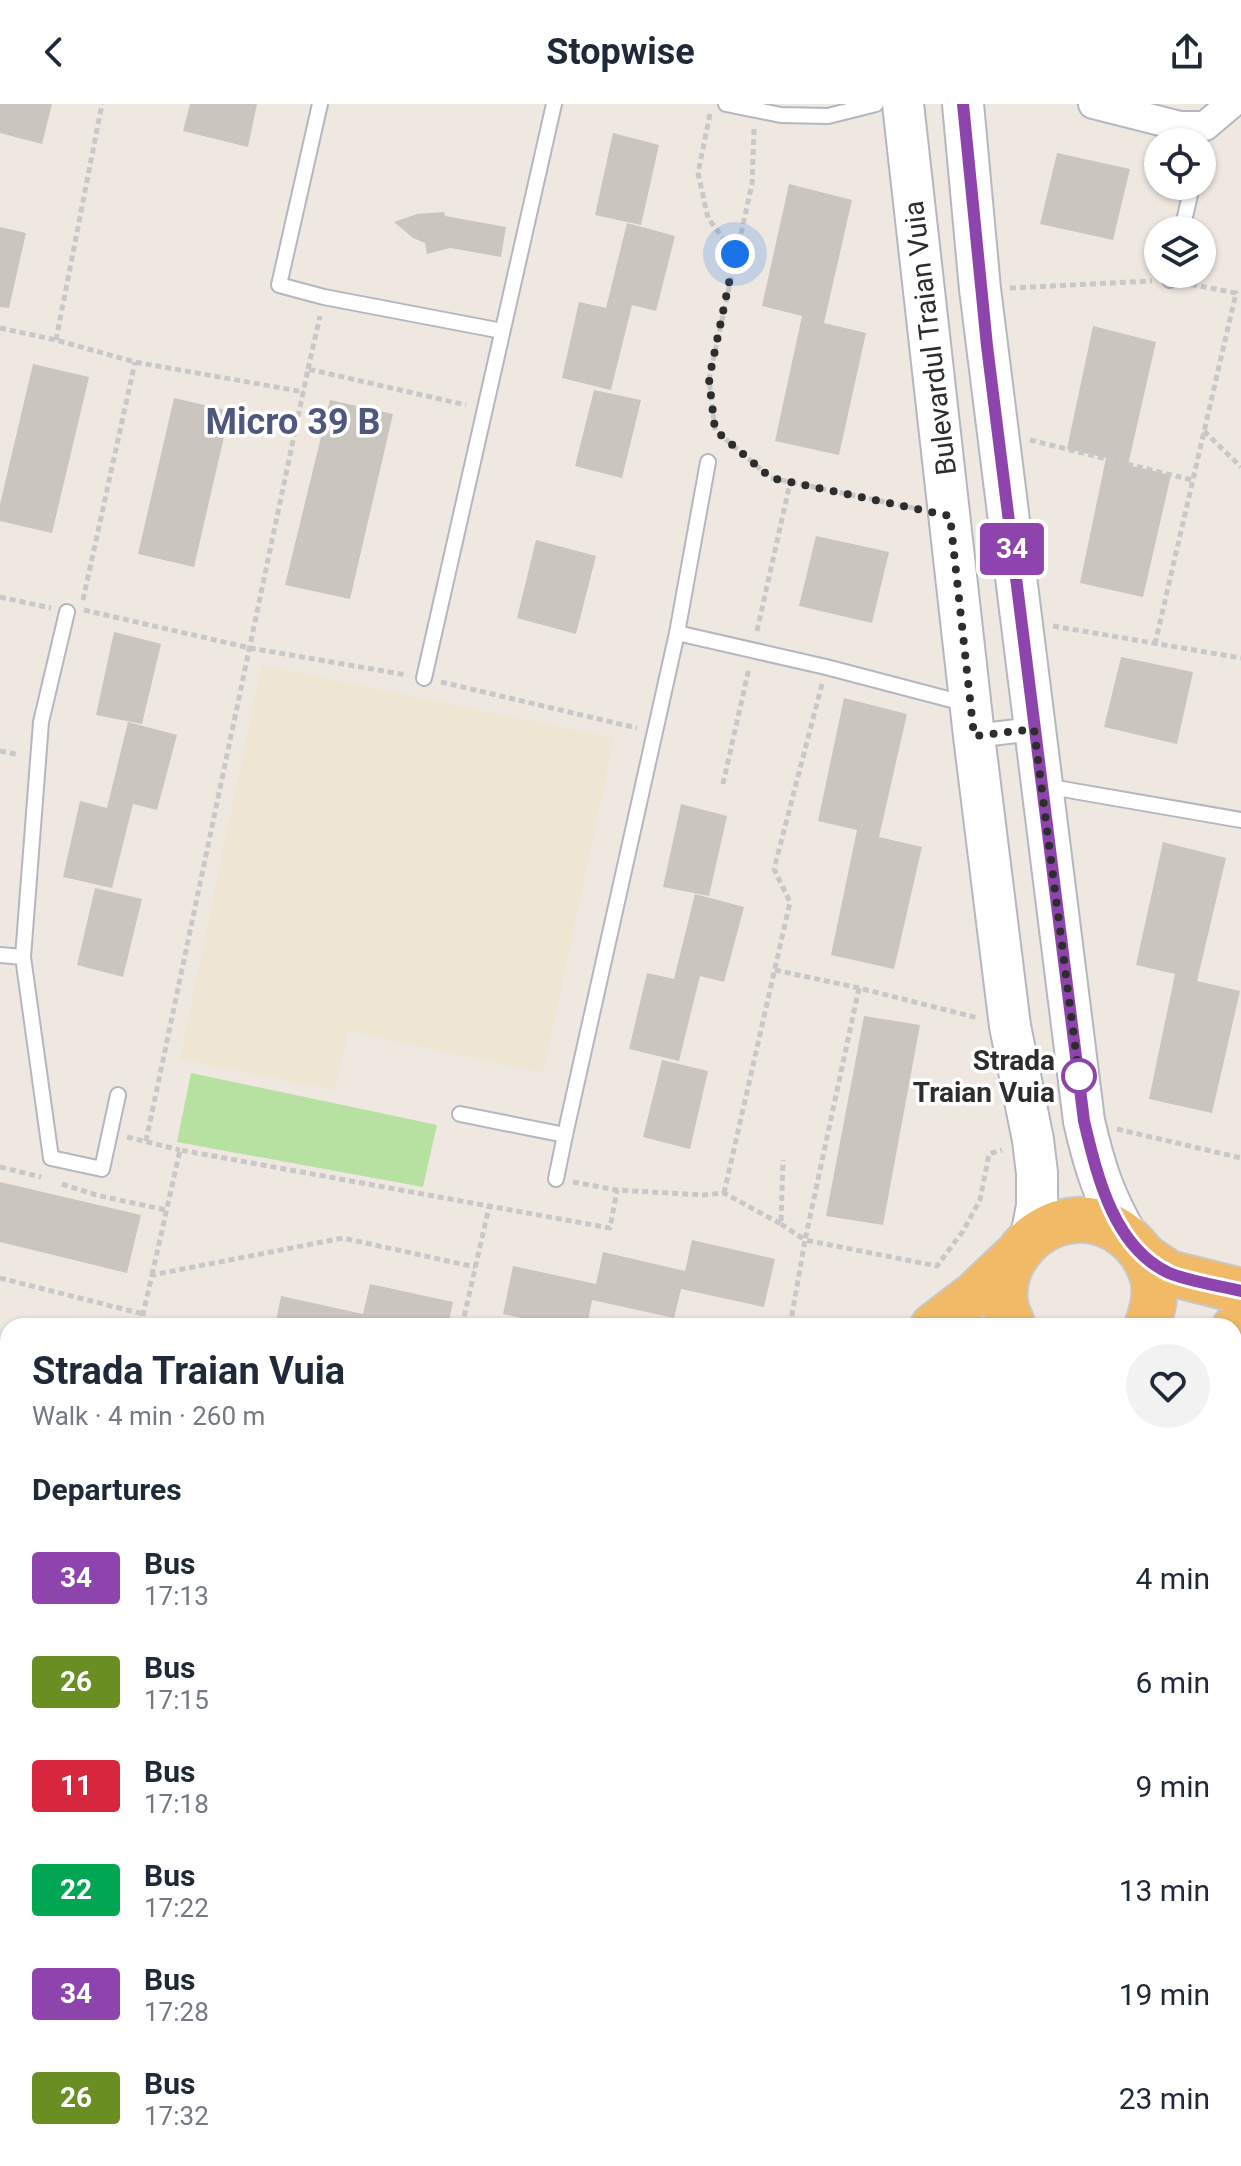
<!DOCTYPE html>
<html lang="en">
<head>
<meta charset="utf-8">
<style>
	:root { --surface:#fff; --page:#f2f2f3; --text:#1f2937; --muted:#747a83 }
	body { margin:0; font-family:Roboto,sans-serif; background:var(--page); color:var(--text); height:100vh; display:flex; flex-direction:column; font-size:30px; white-space:nowrap }
	* { box-sizing:border-box; margin:0 }
	p { font-size:26px; color:var(--muted) }
	.icon { flex:none; width:44px; height:44px; fill:none; stroke:currentColor; stroke-width:2; stroke-linecap:round; stroke-linejoin:round }
	.map { position:relative; flex:1; overflow:hidden }
	.panel { position:absolute; left:0px; top:1214px; width:1242px; height:848px; display:flex; flex-direction:column; background:var(--surface); border-radius:24px 24px 0 0; box-shadow:0 2px 6px #0004 }
	.panel>* { flex:none }
	.badge { padding:0 16px; border-radius:6px; font-size:28px; line-height:52px }
	.fabs { position:absolute; left:1144px; top:24px; display:grid; gap:16px }
	.fabs a { display:grid; place-items:center; width:72px; height:72px; border-radius:50%; background:var(--surface); box-shadow:0 2px 6px #0004; font-size:40px }
	.you { position:absolute; width:40px; height:40px; margin:-20px; border:6px solid #fff; border-radius:50%; background:#1a73e8; box-shadow:0 0 0 12px #1a73e833 }
	.map>.badge { position:absolute; translate:-50% -50%; box-shadow:0 0 0 4px #fff }
	h2 { padding:0 32px; font-size:30px; line-height:72px }
	.round { display:grid; place-items:center; flex:none; width:84px; height:84px; border-radius:42px; background:var(--page) }
	.overview { display:flex; align-items:center; justify-content:space-between; height:136px; padding:0 32px }
	h1 { font-size:38px; font-weight:700; line-height:60px }
	ul { padding:0; list-style:none }
	li { display:flex; align-items:center; gap:24px; height:104px; padding:0 32px }
	li div { flex:1 }
	li b { display:block; font-size:30px }
	li em { font-style:normal }
	li .badge { min-width:88px; font-weight:700; text-align:center }
	header { display:flex; justify-content:space-between; align-items:center; height:104px; padding:0 32px; background:var(--surface); font-size:36px; font-weight:700 }
	.map>svg:first-child { display:block }
</style>
</head>
<body>
<header><svg class="icon" aria-label="back" viewBox="0 0 24 24"><path d="M15 5l-7 7 7 7"/></svg>Stopwise<svg class="icon" aria-label="share" viewBox="0 0 24 24"><path d="M12 15V3M7 8l5-5 5 5M5 13v7h14v-7"/></svg></header>
<div class="map">
<svg width="1241" height="2062" viewBox="0 0 1241 2062">
	<rect width="100%" height="100%" fill="#eee8e1"/>
	<path fill="#eee5d2" d="M262 561 614 634 543 969 348 927 334 986 180 955Z"/>
	<path fill="#b6e1a1" d="M191 969 437 1021 423 1083 177 1038Z"/>
	<g fill="#cac6bf">
		<path d="M0 0H52L42 40 0 29Z"/>
		<path d="M190 0H257L248 43 183 27Z"/>
		<path d="M613 29 659 41 641 121 595 111Z"/>
		<path d="M1057 49 1130 65 1113 136 1040 120Z"/>
		<path d="M789 80 852 96 824 219 866 229 839 351 775 337 802 212 762 202Z"/>
		<path d="M444 108 445 112 506 123 501 153 450 144 427 150 425 139 413 134 394 118 417 110Z"/>
		<path d="M627 119 675 132 656 207 632 201 611 286 562 274 579 198 606 204Z"/>
		<path d="M0 123 26 129 9 204 0 203Z"/>
		<path d="M1093 222 1156 238 1128 361 1171 371 1143 493 1080 479 1106 354 1067 345Z"/>
		<path d="M33 260 89 273 52 429 0 417V400Z"/>
		<path d="M594 286 641 296 622 374 575 362Z"/>
		<path d="M174 294 230 307 194 463 138 450Z"/>
		<path d="M330 296 393 310 350 495 285 481Z"/>
		<path d="M816 432 889 448 872 519 799 502Z"/>
		<path d="M536 436 596 452 576 530 517 514Z"/>
		<path d="M114 528 161 540 142 620 96 611Z"/>
		<path d="M1121 553 1193 568 1177 640 1104 623Z"/>
		<path d="M844 594 907 610 879 733 922 743 894 865 831 851 857 726 818 717Z"/>
		<path d="M128 618 177 631 157 706 133 700 112 784 63 773 80 697 107 704Z"/>
		<path d="M681 700 727 712 709 792 663 783Z"/>
		<path d="M1163 738 1226 754 1197 877 1240 887 1212 1009 1149 995 1175 870 1136 861Z"/>
		<path d="M95 784 142 795 123 873 77 861Z"/>
		<path d="M695 790 744 803 724 878 700 872 679 957 629 945 647 869 674 875Z"/>
		<path d="M864 912 920 921 883 1121 826 1112Z"/>
		<path d="M662 956 708 967 690 1045 643 1033Z"/>
		<path d="M0 1078 141 1111 127 1169 0 1138Z"/>
		<path d="M692 1136 775 1155 764 1203 681 1185 674 1214 592 1196 587 1222H557L503 1210 513 1162 596 1180 603 1148 685 1167Z"/>
		<path d="M370 1180 453 1198 448 1222H275L281 1192 363 1210Z"/>
	</g>
	<g fill="none" stroke-linecap="round" stroke-linejoin="round">
		<g stroke="#b4b7c0" stroke-width="18">
			<g id="service">
				<path d="M320 0 279 181 324 193 502 227"/>
				<path d="M726 0 781 11 828 12 876 0"/>
				<path d="M1182 126 1192 82"/>
				<path d="M1170 176 1171 170"/>
				<path d="M677 529 826 563 967 600"/>
				<path d="M424 574 554 0"/>
				<path d="M1045 682 1241 716"/>
				<path d="M0 851 23 853 51 1054 102 1065 118 991"/>
				<path d="M23 853 41 618 67 508"/>
				<path d="M460 1010 565 1031"/>
				<path d="M556 1075 565 1031 677 529 708 358"/>
			</g>
		</g>
		<g stroke="#b4b7c0" stroke-width="26">
			<path id="pedestrian" d="M974 632 1034 625"/>
		</g>
		<g stroke="#b4b7c0" stroke-width="32">
			<path id="minor" d="M1093 0 1180 22H1205L1231 0"/>
		</g>
		<g stroke="#b4b7c0" stroke-width="40">
			<path id="tertiary" d="M0 1266 8 1268"/>
		</g>
		<g stroke="#b4b7c0" stroke-width="44">
			<g id="secondary">
				<path d="M903 0 974 632 1010 922 1033 1036 1037 1069V1102L1031 1133"/>
				<path d="M963 0 980 185 1084 1017C1094 1061 1104 1093 1127 1132"/>
			</g>
		</g>
		<g stroke="#c8c8c8" stroke-width="48">
			<g id="trunk">
				<path d="M1144 1152 1169 1169 1241 1187"/>
				<path d="M933 1222 975 1190 1014 1153"/>
				<path d="M1013 1222C1011 1216 1008 1210 1006 1205 997 1160 1033 1119 1076 1116 1112 1113 1144 1141 1153 1174 1157 1191 1152 1207 1147 1222"/>
				<path d="M1234 1224 1241 1225"/>
				<path d="M0 1357 8 1356"/>
			</g>
		</g>
		<g stroke="#c8c8c8" stroke-width="5" stroke-dasharray="6 4" stroke-linecap="butt">
			<path d="M710 10 698 69 708 114 734 149"/>
			<path d="M754 25 752 80 709 275 715 326 771 374 918 405"/>
			<path d="M1010 184 1152 177"/>
			<path d="M0 224 56 236 135 258 304 288"/>
			<path d="M56 236 102 0"/>
			<path d="M308 265 320 212"/>
			<path d="M1204 327 1241 363"/>
			<path d="M1030 336 1192 376"/>
			<path d="M0 493 51 504"/>
			<path d="M83 496 135 258"/>
			<path d="M84 506 250 544 407 571"/>
			<path d="M1053 522 1241 554"/>
			<path d="M757 527 790 379"/>
			<path d="M1155 540 1236 189 1189 180"/>
			<path d="M441 578 637 624"/>
			<path d="M0 647 19 651"/>
			<path d="M723 680 749 564"/>
			<path d="M775 866 859 884 978 914"/>
			<path d="M859 884 805 1136 937 1162 963 1127 980 1096 989 1050 1002 1046"/>
			<path d="M1117 1025 1241 1054"/>
			<path d="M127 1033 180 1046"/>
			<path d="M146 1037 308 265 466 301"/>
			<path d="M0 1063 41 1073"/>
			<path d="M573 1078 617 1086 703 1091 724 1089 781 1120 783 1056"/>
			<path d="M62 1080 96 1091 166 1106"/>
			<path d="M724 1089 790 798 774 765 822 580"/>
			<path d="M781 1120 805 1136 790 1222"/>
			<path d="M152 1171 180 1046 610 1124 617 1086"/>
			<path d="M0 1174 143 1210"/>
			<path d="M144 1222 143 1210 152 1171 343 1134 475 1163"/>
			<path d="M462 1222 489 1103"/>
		</g>
		<use href="#service" stroke="#fff" stroke-width="14"/>
		<use href="#pedestrian" stroke="#fff" stroke-width="22"/>
		<use href="#minor" stroke="#fff" stroke-width="28"/>
		<use href="#tertiary" stroke="#fff" stroke-width="36"/>
		<use href="#secondary" stroke="#fff" stroke-width="40"/>
		<use href="#trunk" stroke="#f0ba67" stroke-width="44"/>
		<g stroke="#a3a6b6" stroke-width="9">
			<g id="rail">
				<path d="M1234 1586 1241 1585"/>
				<path d="M1234 1608 1241 1607"/>
				<path d="M1234 1622H1241"/>
				<path d="M0 1731 8 1730"/>
				<path d="M0 1801 8 1799"/>
			</g>
		</g>
		<use href="#rail" stroke="#fff" stroke-width="6" stroke-dasharray="18" stroke-linecap="butt"/>
	</g>
	<g fill="none" stroke-linecap="round" stroke-linejoin="round">
		<g stroke="#fff" stroke-width="18">
			<path id="line" d="M963 0 987 242 1084 1017C1097 1071 1113 1143 1169 1169 1188 1177 1220 1182 1241 1187"/>
		</g>
		<use href="#line" stroke="#8e44ad" stroke-width="12"/>
		<path stroke="#2d2d2d" stroke-width="8" stroke-dasharray="0 14.4" d="M735 150 709 275 715 326 771 374 950 412 974 632 1034 625 1079 972"/>
	</g>
	<circle fill="#fff" stroke="#8e44ad" stroke-width="4" cx="1079" cy="972" r="16"/>
	<g text-anchor="middle" dominant-baseline="central" stroke-width="7" stroke-linejoin="round" paint-order="stroke">
		<g font-size="28" fill="#2d2d2d" stroke="#fff">
			<text transform="translate(930 234) rotate(-97)">Bulevardul Traian Vuia</text>
		</g>
		<g font-size="28" font-weight="bold" fill="#2d2d2d" stroke="#fff" text-anchor="end">
			<text x="1055" y="956">Strada<tspan x="1055" dy="32">Traian Vuia</tspan></text>
		</g>
		<g font-size="36" font-weight="bold" fill="#4f577c" stroke="#fff">
			<text x="293" y="318">Micro 39 B</text>
		</g>
	</g>
</svg>
<div class="fabs">
<a><svg class="icon" aria-label="locate" viewBox="0 0 24 24"><circle cx="12" cy="12" r="6"/><path d="M12 2v4M12 18v4M2 12h4M18 12h4"/></svg></a>
<a><svg class="icon" aria-label="layers" viewBox="0 0 24 24"><path d="M12 4l9 5-9 5-9-5zM3 14l9 5 9-5"/></svg></a>
</div>
<div class="you" style="left:735px;top:150px"></div>
<b class="badge" style="left:1012px;top:445px;background:#8e44ad;color:#fff">34</b>
<section class="panel">
<div class="overview"><div><h1>Strada Traian Vuia</h1><p>Walk · 4 min · 260 m</p></div><a class="round"><svg class="icon" aria-label="heart" viewBox="0 0 24 24"><path d="M12 20l-8-8c-3-5 5-10 8-4 3-6 11-1 8 4z"/></svg></a></div>
<h2>Departures</h2>
<ul>
<li><span class="badge" style="background:#8e44ad;color:#fff">34</span><div><b>Bus</b><p>17:13</p></div><em>4 min</em></li>
<li><span class="badge" style="background:#6b8e23;color:#fff">26</span><div><b>Bus</b><p>17:15</p></div><em>6 min</em></li>
<li><span class="badge" style="background:#d7263d;color:#fff">11</span><div><b>Bus</b><p>17:18</p></div><em>9 min</em></li>
<li><span class="badge" style="background:#00a651;color:#fff">22</span><div><b>Bus</b><p>17:22</p></div><em>13 min</em></li>
<li><span class="badge" style="background:#8e44ad;color:#fff">34</span><div><b>Bus</b><p>17:28</p></div><em>19 min</em></li>
<li><span class="badge" style="background:#6b8e23;color:#fff">26</span><div><b>Bus</b><p>17:32</p></div><em>23 min</em></li>
</ul>
</section>
</div>
</body>
</html>
